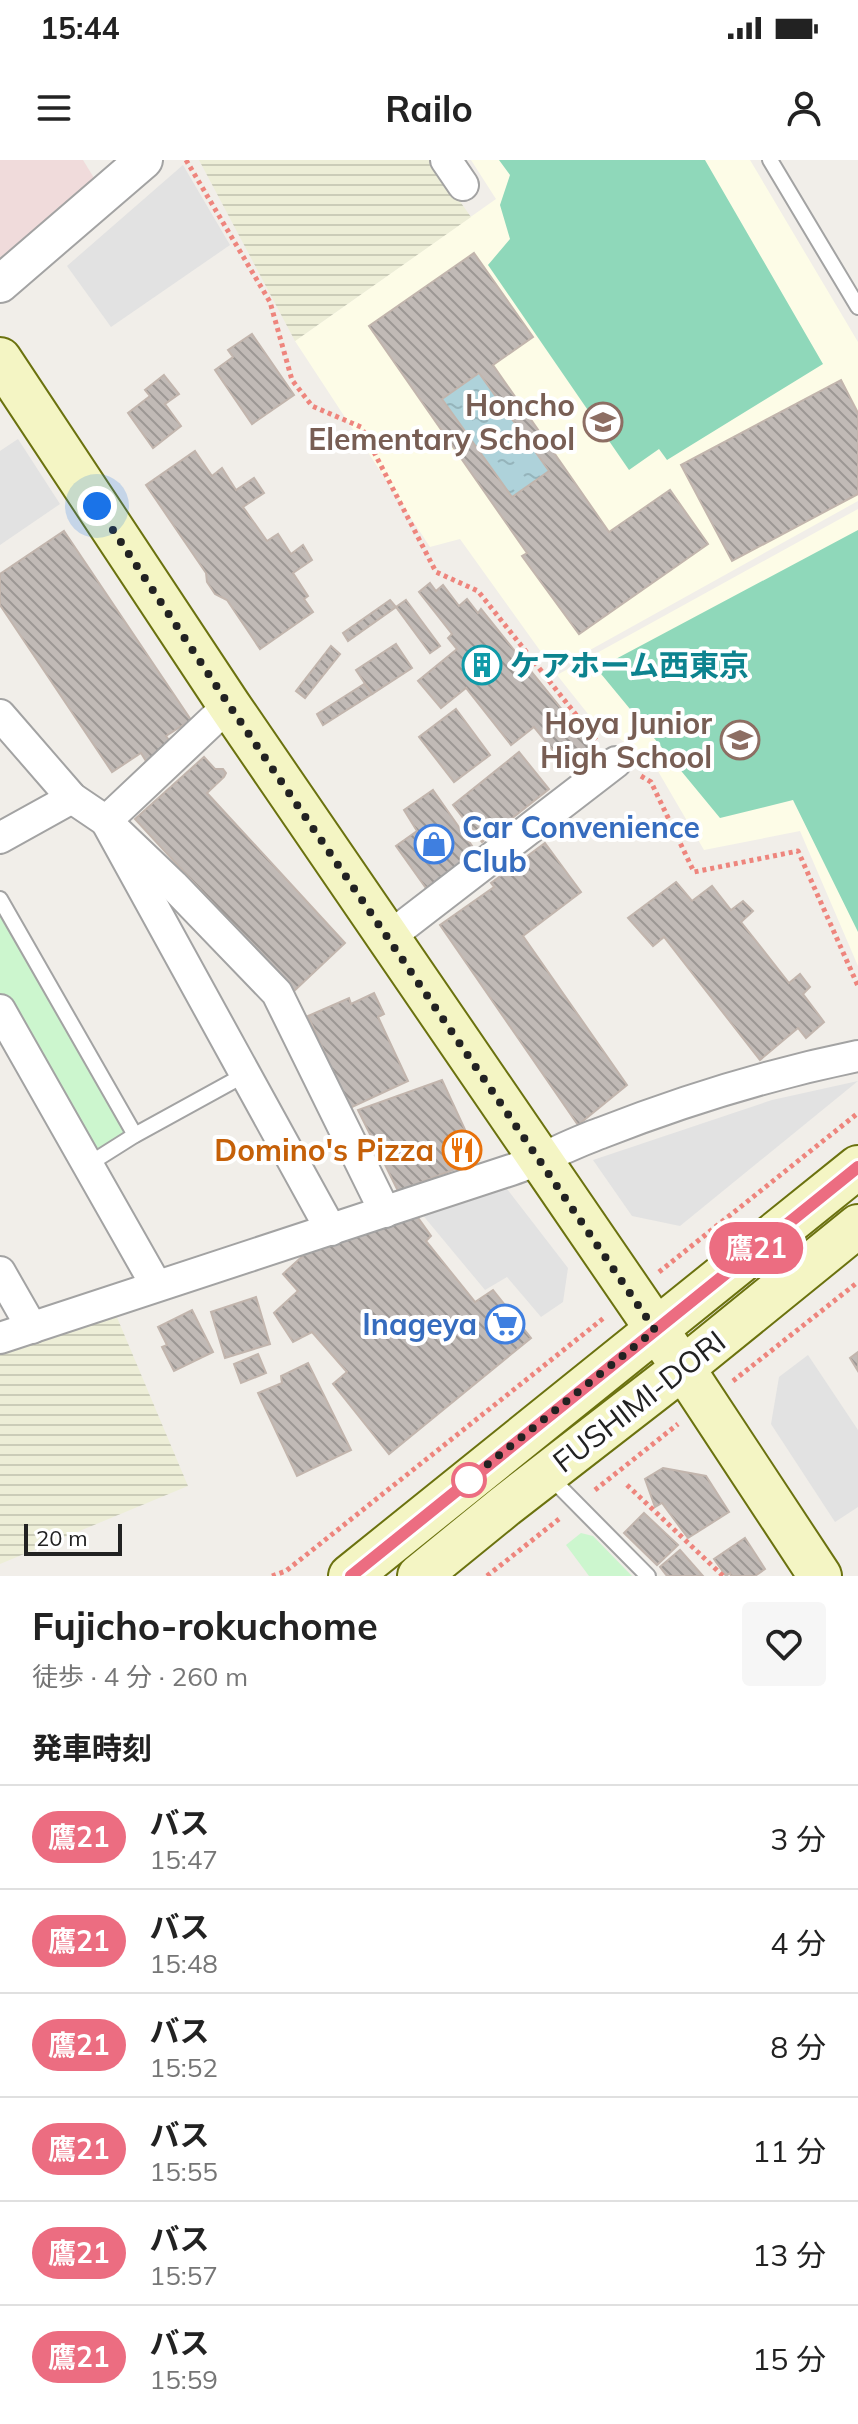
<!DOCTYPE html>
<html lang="ja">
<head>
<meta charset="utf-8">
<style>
	:root { --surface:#fff; --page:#f6f6f6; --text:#222; --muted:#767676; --line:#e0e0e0 }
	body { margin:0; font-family:Mulish,"Noto Sans JP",sans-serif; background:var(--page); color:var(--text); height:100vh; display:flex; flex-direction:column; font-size:30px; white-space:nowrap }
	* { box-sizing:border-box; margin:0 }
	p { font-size:26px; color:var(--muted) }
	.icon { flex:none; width:44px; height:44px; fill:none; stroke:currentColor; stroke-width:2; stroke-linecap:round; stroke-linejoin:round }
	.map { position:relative; height:1416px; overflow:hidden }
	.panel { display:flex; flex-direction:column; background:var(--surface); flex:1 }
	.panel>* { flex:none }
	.badge { padding:0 16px; border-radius:26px; font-size:28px; line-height:52px }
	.scale { position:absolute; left:24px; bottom:20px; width:98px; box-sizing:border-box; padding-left:8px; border:4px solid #222; border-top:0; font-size:22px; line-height:28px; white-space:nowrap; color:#222; -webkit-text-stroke:6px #fff; paint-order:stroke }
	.you { position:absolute; width:40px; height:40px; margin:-20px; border:6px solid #fff; border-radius:50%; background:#1a73e8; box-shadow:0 0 0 12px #1a73e833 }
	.map>.badge { position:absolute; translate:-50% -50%; box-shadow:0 0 0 4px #fff }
	h2 { padding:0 32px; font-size:30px; line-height:72px }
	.round { display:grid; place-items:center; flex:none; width:84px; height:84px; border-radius:8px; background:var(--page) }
	.summary { display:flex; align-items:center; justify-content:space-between; height:136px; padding:0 32px }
	h1 { font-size:38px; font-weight:700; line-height:60px }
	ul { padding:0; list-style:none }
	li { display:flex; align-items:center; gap:24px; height:104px; padding:0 32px; border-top:2px solid var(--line) }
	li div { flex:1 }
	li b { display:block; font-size:30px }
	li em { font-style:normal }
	li .badge { min-width:88px; font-weight:700; text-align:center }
	.status { display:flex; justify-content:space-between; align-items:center; height:56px; padding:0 40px; background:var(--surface); direction:ltr }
	.status svg { height:22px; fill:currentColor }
	header { display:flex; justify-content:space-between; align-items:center; height:104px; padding:0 32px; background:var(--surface); font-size:36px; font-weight:700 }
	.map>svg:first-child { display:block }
</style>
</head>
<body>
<div class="status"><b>15:44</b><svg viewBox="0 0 49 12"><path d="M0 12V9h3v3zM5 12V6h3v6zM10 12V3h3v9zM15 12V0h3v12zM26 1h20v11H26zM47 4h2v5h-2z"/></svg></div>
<header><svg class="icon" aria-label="menu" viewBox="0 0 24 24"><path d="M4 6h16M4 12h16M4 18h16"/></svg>Railo<svg class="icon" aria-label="person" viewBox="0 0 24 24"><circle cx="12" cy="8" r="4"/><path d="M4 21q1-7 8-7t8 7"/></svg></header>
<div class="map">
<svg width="858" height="1416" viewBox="0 0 858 1416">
	<defs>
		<pattern id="farmland-rules" width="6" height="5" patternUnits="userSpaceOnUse" patternTransform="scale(2)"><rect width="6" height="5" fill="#edeed7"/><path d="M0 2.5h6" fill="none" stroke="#cbccb8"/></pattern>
		<pattern id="water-ripples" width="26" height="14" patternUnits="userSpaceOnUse" patternTransform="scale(2)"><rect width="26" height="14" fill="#aed2da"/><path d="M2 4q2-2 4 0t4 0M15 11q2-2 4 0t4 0" fill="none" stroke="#95b4bb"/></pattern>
		<pattern id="building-back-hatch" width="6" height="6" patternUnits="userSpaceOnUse" patternTransform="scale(2)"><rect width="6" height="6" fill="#c1bab6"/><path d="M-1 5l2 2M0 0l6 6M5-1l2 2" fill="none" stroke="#9c9794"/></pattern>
	</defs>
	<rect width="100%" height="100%" fill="#f1eee9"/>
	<path fill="#f0dbdb" d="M0 0H83L94 18 0 98Z"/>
	<g fill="#fdfce7">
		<path d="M471 0H750L858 182V341L554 510 460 379 430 387 295 181 496 39Z"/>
		<path d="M858 349V806L800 671 704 690 655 606 588 554 557 515Z"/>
	</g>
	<g fill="url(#farmland-rules)">
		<path d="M199 0H431L471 57 295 181Z"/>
		<path d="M116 1155 188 1326 0 1404V1194Z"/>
	</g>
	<g fill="#ccf6ce">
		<path d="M0 739 135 975 89 1004 0 850Z"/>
		<path d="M581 1373 593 1376 632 1416H589L566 1385Z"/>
	</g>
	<g fill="#8fd8ba">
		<path d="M499 0H705L823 204 667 300 659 289 629 310 488 105 510 79 500 45 510 15Z"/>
		<path d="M858 370V772L793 640 720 658 597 509Z"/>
	</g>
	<g fill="#e2e2e2">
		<path d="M183 5 230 85 111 167 67 106Z"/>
		<path d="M18 279 60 344 0 385V291Z"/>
		<path d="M858 921 680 1066 632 1056 593 1000 772 940Z"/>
		<path d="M504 1025 568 1108 563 1142 541 1157 507 1117 485 1130 421 1053Z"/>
		<path d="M808 1195 858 1270V1347L835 1362 771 1264 779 1217Z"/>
	</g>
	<path fill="url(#water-ripples)" d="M479 213 549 311 512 337 442 239Z"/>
	<g fill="url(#building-back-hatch)" stroke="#c2b5ad" stroke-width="2" fill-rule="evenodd">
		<path d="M474 93 533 177 493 205 609 372 670 330 708 384 579 474 522 396 527 393 369 166ZM479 213 549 311 512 337 442 239Z"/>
		<path d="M252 174 294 235 252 264 215 210 233 197 228 190Z"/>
		<path d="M164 215 179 234 165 244 181 266 153 288 128 253 150 236 145 230Z"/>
		<path d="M841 220 858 253V334L732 401 681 305Z"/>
		<path d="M195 291 212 316 222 308 236 330 254 318 264 333 243 347 267 381 278 374 291 394 303 385 312 400 293 413 308 436 304 439 313 452 260 489 227 440 215 434 207 422 206 413 146 325Z"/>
		<path d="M64 371 191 560 166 576 172 584 146 601 141 593 112 612 0 445V414Z"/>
		<path d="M430 423 436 431 443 425 459 446 467 439 478 453 481 449 597 593 572 614 534 567 511 585 466 528 441 548 418 521 457 489 448 478 452 474 419 432Z"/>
		<path d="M390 440 396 447 348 481 343 473Z"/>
		<path d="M406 440 440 486 430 493 396 447Z"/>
		<path d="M396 484 412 508 372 534 356 510Z"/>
		<path d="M331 486 340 494 305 538 296 531Z"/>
		<path d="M364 524 372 534 323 565 317 554Z"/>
		<path d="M456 549 490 595 454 622 419 577Z"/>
		<path d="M519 592 549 629 482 682 453 645Z"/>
		<path d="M204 597 215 609H223L226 613 224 617 207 633 345 783 294 831 135 659Z"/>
		<path d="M433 630 477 693 426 728 396 686 417 671 404 650Z"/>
		<path d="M545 683 581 732 523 776 627 925 578 965 440 765 494 727 491 723Z"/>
		<path d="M676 722 692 741 712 726 731 750 743 741 753 751 741 762 789 823 800 814 810 827 803 834 824 862 806 878 798 868 760 900 664 777 653 786 628 758Z"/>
		<path d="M374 833 384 854 378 857 408 921 350 948 308 856 349 838 351 844Z"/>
		<path d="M442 920 479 1000 398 1031 358 950Z"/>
		<path d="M414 1052 431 1076 426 1081 475 1142 493 1130 531 1178 389 1294 333 1224 347 1212 312 1172 293 1182 274 1153 298 1131 283 1114 308 1091Z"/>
		<path d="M256 1137 270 1184 225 1198 211 1152Z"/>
		<path d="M192 1150 213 1192 174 1211 162 1187 167 1185 158 1167Z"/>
		<path d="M858 1192V1211L850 1198Z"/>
		<path d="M258 1194 266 1213 241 1223 234 1204Z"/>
		<path d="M308 1203 351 1290 297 1316 258 1233 282 1223 281 1216Z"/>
		<path d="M663 1308 706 1316 729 1352 688 1378 662 1343 655 1347 645 1319Z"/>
		<path d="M644 1353 678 1385 657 1405 624 1373Z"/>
		<path d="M745 1378 765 1409 755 1416H731L730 1413 726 1416 714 1399Z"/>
		<path d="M680 1390 703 1416H667L660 1407Z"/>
	</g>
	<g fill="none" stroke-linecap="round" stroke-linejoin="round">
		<g stroke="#a3a3a3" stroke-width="18">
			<g id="service">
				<path d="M770 0 858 147"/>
				<path d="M0 739 135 975"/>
				<path d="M89 1004 135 975 246 914"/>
				<path d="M550 1317 648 1416"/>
			</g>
		</g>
		<g stroke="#a3a3a3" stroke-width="34">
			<g id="minor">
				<path d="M446 0 463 25"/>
				<path d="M229 545 106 661 331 1070"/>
				<path d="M0 555 72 638 106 661 173 725 277 833 385 1052"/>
				<path d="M0 678 72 638"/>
				<path d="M389 777 616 602"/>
				<path d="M0 850 156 1125"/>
				<path d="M0 1112 32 1168"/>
				<path d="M0 1178 511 1010C542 1000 570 984 601 973 685 940 770 914 858 896"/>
			</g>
		</g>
		<g stroke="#a3a3a3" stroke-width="40">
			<path id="tertiary" d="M0 124 144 0"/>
		</g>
		<g stroke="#6b720f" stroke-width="46">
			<g id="secondary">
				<path d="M0 199 229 545 683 1208 820 1416"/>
				<path d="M350 1416 858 1007"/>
				<path d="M419 1416 505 1346 683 1208 858 1066"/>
			</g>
		</g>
		<g stroke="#ee857d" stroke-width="5" stroke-dasharray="4 4" stroke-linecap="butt">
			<path d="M186 0 270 142 292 220 312 246 361 267 436 412 478 431 596 580"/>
			<path d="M641 616 651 622 694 712 798 691 858 826"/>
			<path d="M659 1112 858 953"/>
			<path d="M733 1221 858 1122"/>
			<path d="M627 1325 723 1416"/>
			<path d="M595 1330 678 1264"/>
			<path d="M272 1416 286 1411 605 1157"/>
			<path d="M487 1416 559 1359"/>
		</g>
		<use href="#service" stroke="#fff" stroke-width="14"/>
		<use href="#minor" stroke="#fff" stroke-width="30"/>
		<use href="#tertiary" stroke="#fff" stroke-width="36"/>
		<use href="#secondary" stroke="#f4f5c4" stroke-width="42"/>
	</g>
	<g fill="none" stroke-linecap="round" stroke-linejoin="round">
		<g stroke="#fff" stroke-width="18">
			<path id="line" d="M351 1416 858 1007"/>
		</g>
		<use href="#line" stroke="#ec6d81" stroke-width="12"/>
		<path stroke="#222" stroke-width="8" stroke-dasharray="0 14.4" d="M97 346 229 545 655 1170 462 1325 469 1320"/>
	</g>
	<defs>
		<g id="school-ring" transform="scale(2)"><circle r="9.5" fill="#fff" stroke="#8d6e63" stroke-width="1.5"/><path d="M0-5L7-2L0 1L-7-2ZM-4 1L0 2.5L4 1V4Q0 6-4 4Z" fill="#8d6e63"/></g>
		<g id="building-ring" transform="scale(2)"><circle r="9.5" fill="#fff" stroke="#0f9aa8" stroke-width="1.5"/><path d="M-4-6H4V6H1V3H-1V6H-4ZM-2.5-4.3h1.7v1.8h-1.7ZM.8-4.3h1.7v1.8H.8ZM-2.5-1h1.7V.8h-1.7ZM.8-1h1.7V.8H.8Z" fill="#0f9aa8"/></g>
		<g id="shop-ring" transform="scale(2)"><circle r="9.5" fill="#fff" stroke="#3f7fe0" stroke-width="1.5"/><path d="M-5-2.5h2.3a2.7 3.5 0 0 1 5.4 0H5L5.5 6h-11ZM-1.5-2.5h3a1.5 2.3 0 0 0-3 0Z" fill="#3f7fe0"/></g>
		<g id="restaurant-ring" transform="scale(2)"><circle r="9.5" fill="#fff" stroke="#e8710a" stroke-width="1.5"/><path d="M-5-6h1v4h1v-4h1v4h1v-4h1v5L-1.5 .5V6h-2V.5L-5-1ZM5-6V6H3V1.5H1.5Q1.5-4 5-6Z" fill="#e8710a"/></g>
		<g id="supermarket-ring" transform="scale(2)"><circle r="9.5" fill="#fff" stroke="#3f7fe0" stroke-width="1.5"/><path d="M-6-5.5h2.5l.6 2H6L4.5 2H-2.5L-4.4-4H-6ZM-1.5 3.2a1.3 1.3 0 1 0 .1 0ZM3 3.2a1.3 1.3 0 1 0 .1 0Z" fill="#3f7fe0"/></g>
	</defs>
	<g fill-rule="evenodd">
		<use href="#school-ring" x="603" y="262"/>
		<use href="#building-ring" x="482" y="505"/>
		<use href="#school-ring" x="740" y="580"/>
		<use href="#shop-ring" x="434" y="684"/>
		<use href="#restaurant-ring" x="462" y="990"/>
		<use href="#supermarket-ring" x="505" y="1164"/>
	</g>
	<circle fill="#fff" stroke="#ec6d81" stroke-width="4" cx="469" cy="1320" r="16"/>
	<g text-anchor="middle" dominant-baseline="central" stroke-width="8" stroke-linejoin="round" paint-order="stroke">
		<g font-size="30" font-weight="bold" fill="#785e54" stroke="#fff" text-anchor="end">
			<text x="575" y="245">Honcho<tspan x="575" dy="34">Elementary School</tspan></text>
			<text x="712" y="563">Hoya Junior<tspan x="712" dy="34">High School</tspan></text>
		</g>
		<g font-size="30" font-weight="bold" fill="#0d838f" stroke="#fff" text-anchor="start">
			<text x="510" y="505">ケアホーム西東京</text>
		</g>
		<g font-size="30" font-weight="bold" fill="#366cbe" stroke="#fff" text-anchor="start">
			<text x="462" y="667">Car Convenience<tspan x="462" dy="34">Club</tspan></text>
			<text x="477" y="1164" text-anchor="end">Inageya</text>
		</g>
		<g font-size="30" font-weight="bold" fill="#c56008" stroke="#fff" text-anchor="end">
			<text x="434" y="990">Domino's Pizza</text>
		</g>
		<g font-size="30" fill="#222" stroke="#fff">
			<text transform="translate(639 1241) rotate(-38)">FUSHIMI-DORI</text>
		</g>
	</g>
</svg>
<div class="scale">20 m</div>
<div class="you" style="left:97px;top:346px"></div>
<b class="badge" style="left:756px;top:1088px;background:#ec6d81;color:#fff">鷹21</b>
</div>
<section class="panel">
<div class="summary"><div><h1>Fujicho-rokuchome</h1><p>徒歩 · 4 分 · 260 m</p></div><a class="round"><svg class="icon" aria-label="heart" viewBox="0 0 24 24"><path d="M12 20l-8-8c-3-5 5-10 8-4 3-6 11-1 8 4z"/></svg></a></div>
<h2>発車時刻</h2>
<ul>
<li><span class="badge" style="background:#ec6d81;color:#fff">鷹21</span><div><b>バス</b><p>15:47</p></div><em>3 分</em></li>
<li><span class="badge" style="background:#ec6d81;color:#fff">鷹21</span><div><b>バス</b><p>15:48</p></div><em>4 分</em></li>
<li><span class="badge" style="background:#ec6d81;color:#fff">鷹21</span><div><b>バス</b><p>15:52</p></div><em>8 分</em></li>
<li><span class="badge" style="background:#ec6d81;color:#fff">鷹21</span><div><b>バス</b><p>15:55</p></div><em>11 分</em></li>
<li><span class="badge" style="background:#ec6d81;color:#fff">鷹21</span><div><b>バス</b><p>15:57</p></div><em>13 分</em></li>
<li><span class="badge" style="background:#ec6d81;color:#fff">鷹21</span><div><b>バス</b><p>15:59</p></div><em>15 分</em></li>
</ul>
</section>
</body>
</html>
